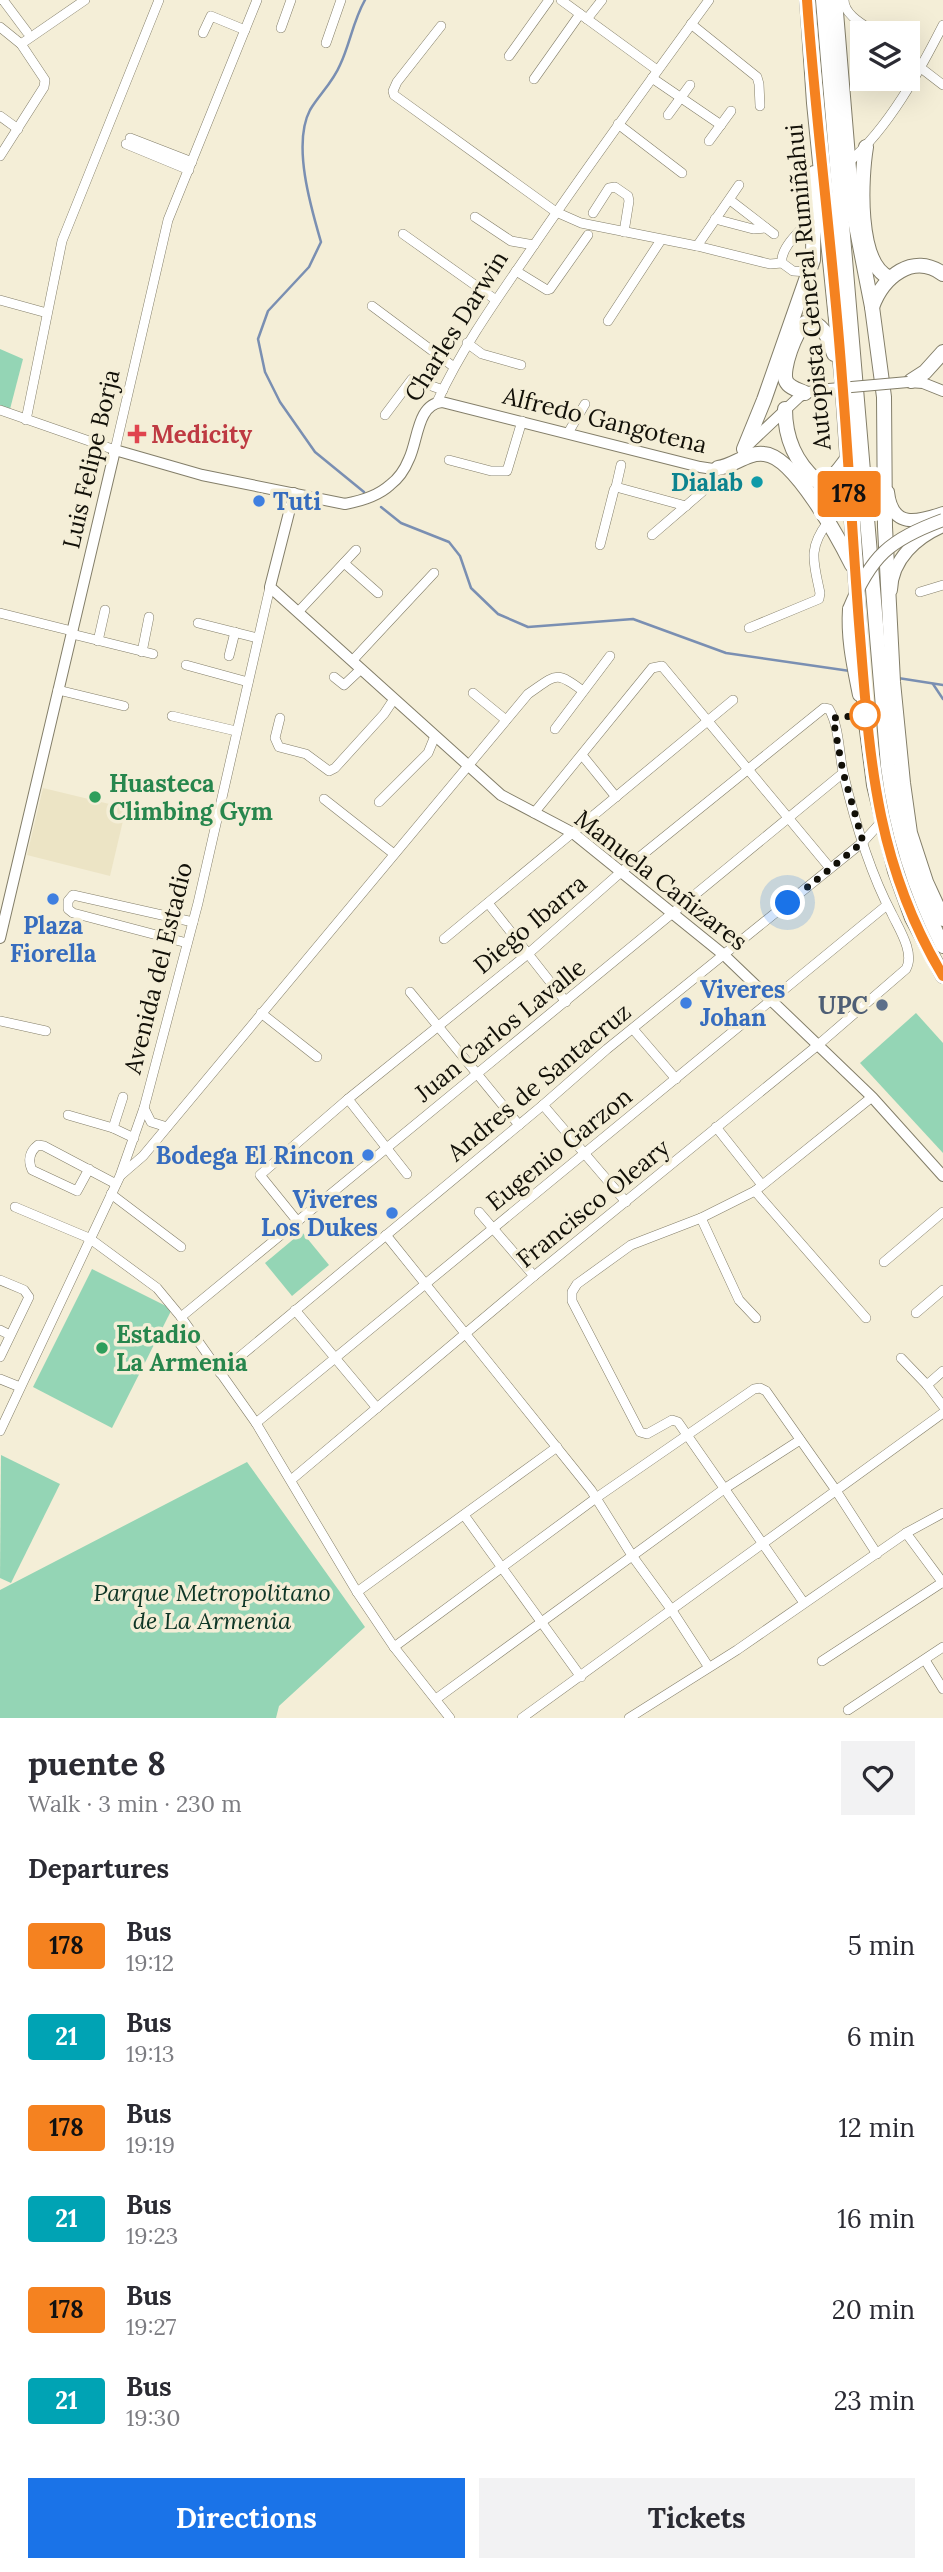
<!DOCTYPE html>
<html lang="en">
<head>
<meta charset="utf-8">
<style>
	:root { --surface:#fff; --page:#f2f2f3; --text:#2b2b33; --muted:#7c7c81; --accent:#1a73e8 }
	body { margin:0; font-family:Lora,serif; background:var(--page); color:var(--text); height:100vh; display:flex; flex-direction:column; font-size:26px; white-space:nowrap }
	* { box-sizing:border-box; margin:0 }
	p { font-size:23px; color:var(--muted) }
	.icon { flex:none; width:38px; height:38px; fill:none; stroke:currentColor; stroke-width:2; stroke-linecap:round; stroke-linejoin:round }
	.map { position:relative; height:1718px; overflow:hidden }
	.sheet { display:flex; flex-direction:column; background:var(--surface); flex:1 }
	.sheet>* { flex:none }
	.badge { padding:0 14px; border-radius:5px; font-size:24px; line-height:46px }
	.buttons { position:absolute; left:850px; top:21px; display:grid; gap:14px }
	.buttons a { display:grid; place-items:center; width:70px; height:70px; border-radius:0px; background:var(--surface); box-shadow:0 7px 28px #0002; font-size:35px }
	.you { position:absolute; width:35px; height:35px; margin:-18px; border:5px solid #fff; border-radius:50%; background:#1a73e8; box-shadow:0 0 0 10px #1a73e833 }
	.map>.badge { position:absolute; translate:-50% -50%; box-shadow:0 0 0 4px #fff }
	h2 { padding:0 28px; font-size:26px; line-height:63px }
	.round { display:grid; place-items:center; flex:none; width:74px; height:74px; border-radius:0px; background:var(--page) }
	.headline { display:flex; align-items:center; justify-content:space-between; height:119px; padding:0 28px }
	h1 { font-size:33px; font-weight:700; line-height:52px }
	.button { display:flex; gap:14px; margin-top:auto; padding:14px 28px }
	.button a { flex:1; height:80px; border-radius:0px; background:var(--accent); color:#fff; font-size:28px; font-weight:700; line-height:80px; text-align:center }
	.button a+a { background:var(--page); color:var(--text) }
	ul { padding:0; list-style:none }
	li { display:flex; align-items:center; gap:21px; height:91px; padding:0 28px }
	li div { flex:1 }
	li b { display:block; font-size:26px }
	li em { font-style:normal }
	li .badge { min-width:77px; font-weight:700; text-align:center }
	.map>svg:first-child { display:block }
</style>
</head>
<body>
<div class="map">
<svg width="943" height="1718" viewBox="0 0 943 1718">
	<rect width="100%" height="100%" fill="#f4eed7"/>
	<path fill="#ece4c5" d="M43 788 126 808 110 876 27 855Z"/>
	<g fill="#94d5b5">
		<path d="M0 349 23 359 9 413 0 407Z"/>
		<path d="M916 1013 943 1043V1153L860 1063Z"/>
		<path d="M302 1232 329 1265 292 1296 265 1263Z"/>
		<path d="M92 1269 172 1309 112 1428 33 1387Z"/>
		<path d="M1 1455 60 1484 11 1583 0 1578Z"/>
		<path d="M247 1462 365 1627 279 1706 276 1718H0V1590Z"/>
	</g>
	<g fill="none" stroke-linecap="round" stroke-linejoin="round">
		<g stroke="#7a8fb2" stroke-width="2.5">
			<path d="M364 492 315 452 280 402 265 372 258 339 268 311 309 267 321 242C311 208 292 144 310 110 319 95 333 82 340 65 350 44 353 21 365 0"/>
			<path d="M381 507 401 523 449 542 460 556 471 588 498 614 528 627 633 619 726 653 850 671"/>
			<path d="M898 678 943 685"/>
			<path d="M933 684 943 699"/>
		</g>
		<g stroke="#837e69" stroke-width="10">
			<g id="minor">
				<path d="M3 0 27 32"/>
				<path d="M561 0 657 70"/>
				<path d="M844 0C844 15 864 25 876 33"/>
				<path d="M587 19 602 0"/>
				<path d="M691 24 757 77 759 84 760 106"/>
				<path d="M441 26 397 82 393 91 394 95 556 212 581 223 697 246 770 264 782 263 793 271 809 272"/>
				<path d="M0 27 21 44 45 80 44 87 0 156"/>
				<path d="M281 28 291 0"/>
				<path d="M203 33 211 16 245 30"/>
				<path d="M326 43 341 0"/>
				<path d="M21 44 85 0"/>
				<path d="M509 56 549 0"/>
				<path d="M908 58 943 85"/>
				<path d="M652 78 721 125"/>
				<path d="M534 79 580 14"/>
				<path d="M668 115 690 85"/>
				<path d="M0 116 18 129"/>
				<path d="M618 124 682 173"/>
				<path d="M130 138 192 162"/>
				<path d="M709 141 731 111"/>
				<path d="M126 144 189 170"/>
				<path d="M849 162C889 127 919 72 943 25"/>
				<path d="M730 200 774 234"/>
				<path d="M593 213 609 188 615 187 628 196 629 201 624 232"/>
				<path d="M475 217 511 241 534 245"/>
				<path d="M715 219 753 229 766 228"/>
				<path d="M403 234 496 300"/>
				<path d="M697 246 739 185"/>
				<path d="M782 263C780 249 797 234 807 223"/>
				<path d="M516 271 547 290 550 289 588 235"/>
				<path d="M0 300 47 313"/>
				<path d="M372 306 454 367"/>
				<path d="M608 321 661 240"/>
				<path d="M467 343 482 354 521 365"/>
				<path d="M437 402C463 346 497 299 532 248 589 164 649 82 709 0"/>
				<path d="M0 410 115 450 168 220 257 0"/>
				<path d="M385 415 412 379 443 390"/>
				<path d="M26 420 62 241 159 0"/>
				<path d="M568 433 585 404"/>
				<path d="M449 460 491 471H507L522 421"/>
				<path d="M616 487 621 465"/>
				<path d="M652 535 702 492 718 468"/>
				<path d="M600 545 614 490 616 487 686 506"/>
				<path d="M344 563 378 593"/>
				<path d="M920 592 943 585"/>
				<path d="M299 611 356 550"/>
				<path d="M0 613 72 631"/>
				<path d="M198 623 257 638"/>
				<path d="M749 628 819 599 820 593C814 563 807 549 828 522"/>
				<path d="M72 634 153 654"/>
				<path d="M98 641 105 610"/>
				<path d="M142 652 149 617"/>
				<path d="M229 656 235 632"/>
				<path d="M352 661 434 573"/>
				<path d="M186 665 248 682"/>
				<path d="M334 677 344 685 361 669"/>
				<path d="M58 690 124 706"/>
				<path d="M473 693 506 720"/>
				<path d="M172 716 236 731"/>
				<path d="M280 718 275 738 279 747 306 754 329 771 335 768 384 714 394 699"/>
				<path d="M555 729 610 656"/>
				<path d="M582 755 616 797"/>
				<path d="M324 799 394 854"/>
				<path d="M379 802 428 753 435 736"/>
				<path d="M534 813 652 668 662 666 830 868"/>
				<path d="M488 903 566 1002"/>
				<path d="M444 939 733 700"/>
				<path d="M187 943 73 913 68 909V901L73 895 193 922"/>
				<path d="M410 992 519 1125"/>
				<path d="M261 1013 317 1057"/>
				<path d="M0 1021 46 1031"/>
				<path d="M633 1029 676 1079"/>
				<path d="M348 1099 407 1174"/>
				<path d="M543 1105 626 1202"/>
				<path d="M144 1108 151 1122 167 1127"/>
				<path d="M68 1115 113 1128 134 1138"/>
				<path d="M716 1127 762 1185"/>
				<path d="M113 1128 123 1097"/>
				<path d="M89 1169 77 1191 32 1170C28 1161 29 1152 38 1145L44 1146 116 1184"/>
				<path d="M121 1175 143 1156 528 694C556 675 555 670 583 691"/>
				<path d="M755 1191 866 1318"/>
				<path d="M111 1194 181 1247"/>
				<path d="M15 1207 89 1238 157 1288 181 1317 256 1423 357 1592 394 1647 450 1718"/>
				<path d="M479 1212 534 1276"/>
				<path d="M701 1218 739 1300 756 1318"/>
				<path d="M386 1235 591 1490 633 1557 671 1609 708 1666"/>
				<path d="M884 1262 943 1212"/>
				<path d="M0 1280 24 1290 29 1297 0 1357"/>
				<path d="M295 1310 377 1408"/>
				<path d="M916 1313 943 1290"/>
				<path d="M181 1317 843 773"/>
				<path d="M0 1330 10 1335"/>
				<path d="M901 1358 927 1385 943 1406"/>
				<path d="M220 1373 543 1105 607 1049 863 842 881 822"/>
				<path d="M0 1379 20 1387"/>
				<path d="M927 1385 943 1371"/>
				<path d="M256 1423 887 905"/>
				<path d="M0 1431 120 1176 144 1108 198 903 270 587"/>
				<path d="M291 1480 534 1276 818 1045 906 969C915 953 899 929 892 914 869 871 854 819 843 772 839 752 839 726 829 709L824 708 621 872 529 953 348 1099 260 1175 298 1222"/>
				<path d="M464 1515 581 1677"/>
				<path d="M906 1533 943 1583"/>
				<path d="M357 1592 557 1447"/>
				<path d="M804 1603 678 1422 672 1420 647 1434 640 1432 572 1301V1292L577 1284 631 1245 701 1218 755 1191 872 1097"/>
				<path d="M394 1647 596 1498 754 1389 760 1388 766 1391 835 1489 877 1554"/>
				<path d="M925 1660 943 1689"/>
				<path d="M822 1661 943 1582"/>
				<path d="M436 1699 724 1489 800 1440"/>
				<path d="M848 1710 943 1647"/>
				<path d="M522 1718 943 1413"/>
				<path d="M629 1718 737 1650 906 1533 943 1513"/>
			</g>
		</g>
		<g stroke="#837e69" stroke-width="12">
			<g id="tertiary">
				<path d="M908 382 923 383 943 391"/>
				<path d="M747 446 799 397 808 392 829 389"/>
				<path d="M294 493 270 587 501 795 573 833 724 955 872 1097 943 1176"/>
				<path d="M0 938 115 450 202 475 345 504C361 501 378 496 390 485 398 479 405 469 409 459 418 441 417 404 442 402L700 467 713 469 725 465"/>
			</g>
		</g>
		<g stroke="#837e69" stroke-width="14">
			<g id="secondary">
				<path d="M888 492C892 529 917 522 943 513"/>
				<path d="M891 590C892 559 917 537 943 526"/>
				<path d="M849 609C847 639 853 665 859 695"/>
			</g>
		</g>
		<g stroke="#837e69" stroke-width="16">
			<g id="primary">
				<path d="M835 0 852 205 872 307 884 397 885 527 893 682 903 783 910 833 926 882 943 919"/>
				<path d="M866 147C861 177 856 264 890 278"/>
				<path d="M872 307C883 277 913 252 943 274"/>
				<path d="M911 381 925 372 943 352"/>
			</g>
		</g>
		<g stroke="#837e69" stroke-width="16">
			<g id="trunk">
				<path d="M807 0 814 103 842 379 865 715 874 785 895 871 912 918 943 976"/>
				<path d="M823 0 888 766C896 829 914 889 943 946"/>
				<path d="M805 393C799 390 789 388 786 381 781 370 796 330 805 323 824 321 829 340 834 354"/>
				<path d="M785 409C785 438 795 462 817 481 832 483 839 469 847 459"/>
				<path d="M744 449 764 400 813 260 814 173"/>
				<path d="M718 468C734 466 747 452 764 454 794 456 839 539 852 565"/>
			</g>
		</g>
		<use href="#minor" stroke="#fff" stroke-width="9"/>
		<use href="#tertiary" stroke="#fff" stroke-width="10"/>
		<use href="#secondary" stroke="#fff" stroke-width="12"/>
		<use href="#primary" stroke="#fff" stroke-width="14"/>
		<use href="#trunk" stroke="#fff" stroke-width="14"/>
		<g stroke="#837e69" stroke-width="12" stroke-linecap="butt">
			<path id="tertiary-bridge" d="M829 389 908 382"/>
		</g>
		<g stroke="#837e69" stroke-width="14" stroke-linecap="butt">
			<path id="secondary-bridge" d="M849 609C871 556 889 540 943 520"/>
		</g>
		<use href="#tertiary-bridge" stroke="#fff" stroke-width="10"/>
		<use href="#secondary-bridge" stroke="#fff" stroke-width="12"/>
	</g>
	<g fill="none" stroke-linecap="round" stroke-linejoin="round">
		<g stroke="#fff" stroke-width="16">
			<path id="line" d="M807 0C816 126 833 252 842 378 849 464 853 550 860 636 870 762 876 864 943 976"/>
		</g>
		<use href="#line" stroke="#f58220" stroke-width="10"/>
		<path stroke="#121008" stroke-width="7" stroke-dasharray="0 12.6" d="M788 903 863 842 843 772 833 718 865 715"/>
	</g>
	<path fill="#e0444e" stroke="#f4eed7" stroke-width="2.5" d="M133.5 423.5h7v7h7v7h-7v7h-7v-7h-7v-7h7z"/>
	<circle fill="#0f9aa8" stroke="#f4eed7" stroke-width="2.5" cx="757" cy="482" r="7"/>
	<g fill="#3f7fe0" stroke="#f4eed7" stroke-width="2.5">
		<circle cx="259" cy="501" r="7"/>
		<circle cx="53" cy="899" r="7"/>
		<circle cx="686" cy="1003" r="7"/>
		<circle cx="368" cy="1155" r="7"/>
		<circle cx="392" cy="1213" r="7"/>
	</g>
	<circle fill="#fff" stroke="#f58220" stroke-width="3.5" cx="865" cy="715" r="14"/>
	<g fill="#2e9e5b" stroke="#f4eed7" stroke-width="2.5">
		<circle cx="95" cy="797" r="7"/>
		<circle cx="102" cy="1348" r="7"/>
	</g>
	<circle fill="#5c6f8a" stroke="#f4eed7" stroke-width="2.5" cx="882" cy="1005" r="7"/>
	<g text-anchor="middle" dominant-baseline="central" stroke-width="7" stroke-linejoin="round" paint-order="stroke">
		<g font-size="24" fill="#121008" stroke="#f4eed7">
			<text transform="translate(808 287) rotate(-95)">Autopista General Rumiñahui</text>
			<text transform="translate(456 326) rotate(-58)">Charles Darwin</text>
			<text transform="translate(605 420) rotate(14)">Alfredo Gangotena</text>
			<text transform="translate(91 459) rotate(-77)">Luis Felipe Borja</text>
			<text transform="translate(661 880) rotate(38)">Manuela Cañizares</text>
			<text transform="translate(530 924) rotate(-40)">Diego Ibarra</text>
			<text transform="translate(158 968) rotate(-76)">Avenida del Estadio</text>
			<text transform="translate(500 1030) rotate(-39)">Juan Carlos Lavalle</text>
			<text transform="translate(539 1082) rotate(-40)">Andres de Santacruz</text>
			<text transform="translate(559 1149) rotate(-39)">Eugenio Garzon</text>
			<text transform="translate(593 1203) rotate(-39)">Francisco Oleary</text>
		</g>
		<g font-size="24" font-weight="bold" fill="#be3a42" stroke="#f4eed7" text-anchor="start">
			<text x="151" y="434">Medicity</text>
		</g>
		<g font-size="24" font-weight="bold" fill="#0d838f" stroke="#f4eed7" text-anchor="end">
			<text x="743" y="482">Dialab</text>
		</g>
		<g font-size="24" font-weight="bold" fill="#366cbe" stroke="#f4eed7" text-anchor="start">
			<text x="273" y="501">Tuti</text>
			<text x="53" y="925" text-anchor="middle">Plaza<tspan x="53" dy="28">Fiorella</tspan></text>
			<text x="700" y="989">Viveres<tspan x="700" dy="28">Johan</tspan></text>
			<text x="354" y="1155" text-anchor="end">Bodega El Rincon</text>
			<text x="378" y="1199" text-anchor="end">Viveres<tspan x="378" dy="28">Los Dukes</tspan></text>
		</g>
		<g font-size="24" font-weight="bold" fill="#27864d" stroke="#f4eed7" text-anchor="start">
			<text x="109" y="783">Huasteca<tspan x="109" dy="28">Climbing Gym</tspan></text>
			<text x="116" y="1334">Estadio<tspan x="116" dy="28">La Armenia</tspan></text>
		</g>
		<g font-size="24" font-weight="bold" fill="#4e5e75" stroke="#f4eed7" text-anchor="end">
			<text x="868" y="1005">UPC</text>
		</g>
		<g font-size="24" font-style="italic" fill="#0d3525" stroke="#f4eed7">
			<text x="212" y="1592">Parque Metropolitano<tspan x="212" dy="28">de La Armenia</tspan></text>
		</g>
	</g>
</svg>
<div class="buttons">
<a><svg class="icon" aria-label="layers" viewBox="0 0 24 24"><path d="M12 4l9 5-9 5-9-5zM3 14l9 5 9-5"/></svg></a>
</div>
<div class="you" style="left:788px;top:903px"></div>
<b class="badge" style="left:849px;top:494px;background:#f58220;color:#111">178</b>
</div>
<section class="sheet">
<div class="headline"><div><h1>puente 8</h1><p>Walk · 3 min · 230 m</p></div><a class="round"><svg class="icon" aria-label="heart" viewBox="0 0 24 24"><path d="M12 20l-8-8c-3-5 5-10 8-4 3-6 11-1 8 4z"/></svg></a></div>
<h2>Departures</h2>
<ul>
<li><span class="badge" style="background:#f58220;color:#111">178</span><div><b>Bus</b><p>19:12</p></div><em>5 min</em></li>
<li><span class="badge" style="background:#00a3b4;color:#fff">21</span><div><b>Bus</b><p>19:13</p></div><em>6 min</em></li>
<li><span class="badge" style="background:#f58220;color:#111">178</span><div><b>Bus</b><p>19:19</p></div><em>12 min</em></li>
<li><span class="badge" style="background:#00a3b4;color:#fff">21</span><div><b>Bus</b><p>19:23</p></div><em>16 min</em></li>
<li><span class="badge" style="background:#f58220;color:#111">178</span><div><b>Bus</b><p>19:27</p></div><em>20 min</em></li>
<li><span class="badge" style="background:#00a3b4;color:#fff">21</span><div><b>Bus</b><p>19:30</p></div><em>23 min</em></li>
</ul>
<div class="button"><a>Directions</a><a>Tickets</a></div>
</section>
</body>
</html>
